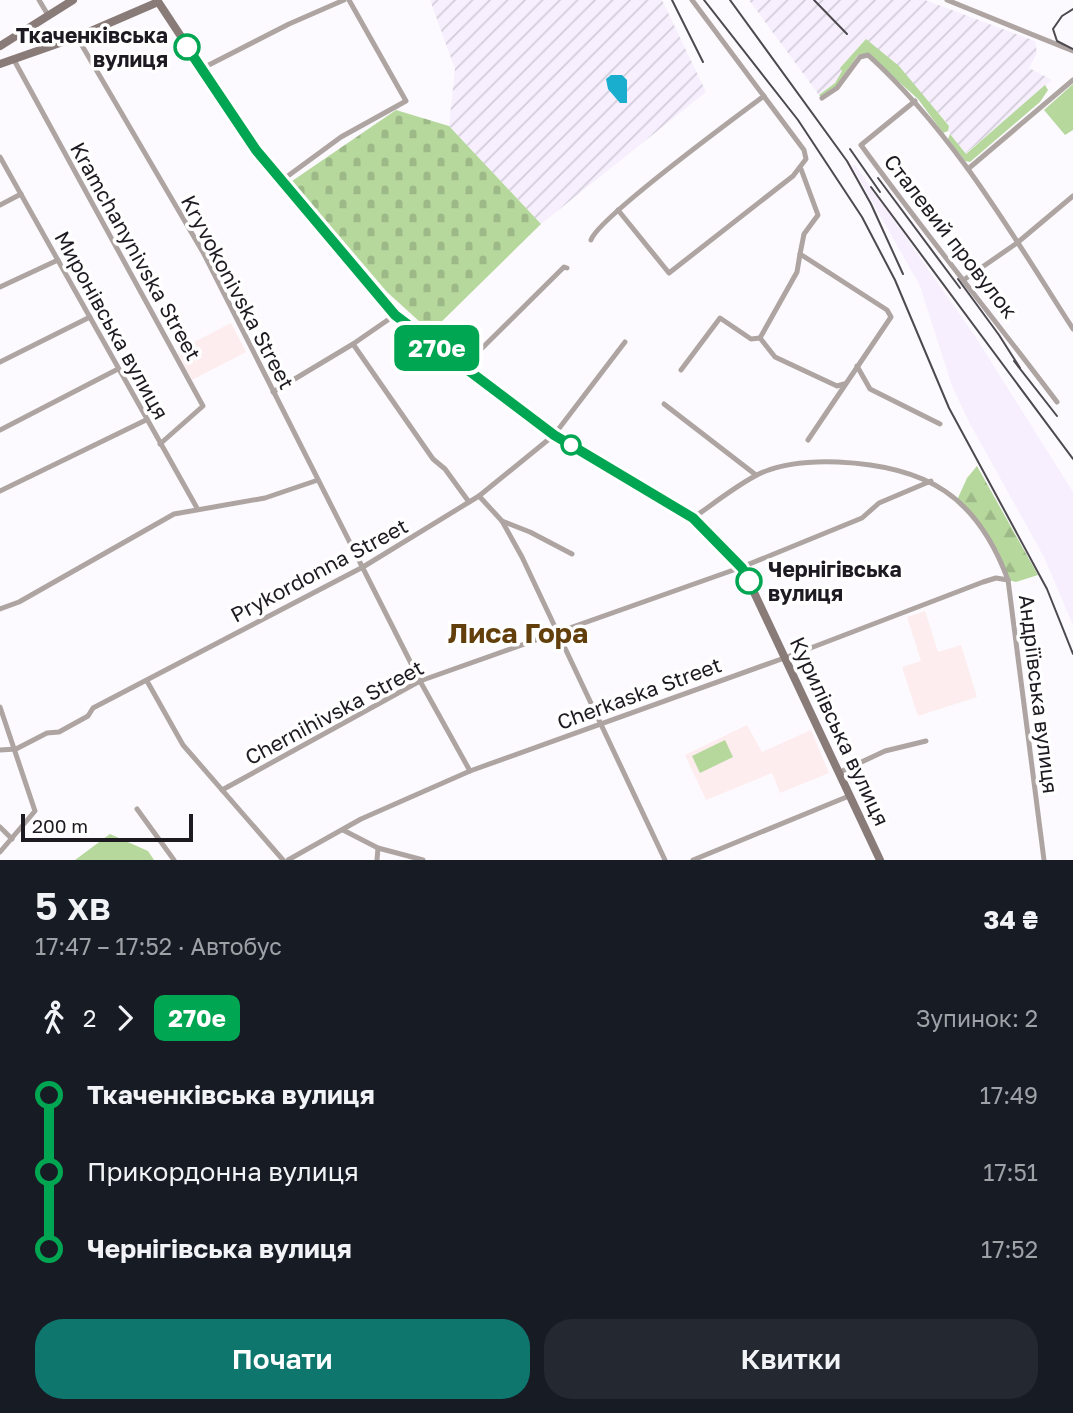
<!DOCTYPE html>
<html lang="uk">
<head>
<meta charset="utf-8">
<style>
	:root { --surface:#171b24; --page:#242831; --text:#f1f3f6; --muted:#9ea1a6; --accent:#0f766e }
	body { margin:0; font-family:"Golos Text",sans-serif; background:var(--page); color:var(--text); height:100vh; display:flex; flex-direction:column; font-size:26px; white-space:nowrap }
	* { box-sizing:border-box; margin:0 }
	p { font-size:23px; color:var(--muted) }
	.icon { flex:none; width:38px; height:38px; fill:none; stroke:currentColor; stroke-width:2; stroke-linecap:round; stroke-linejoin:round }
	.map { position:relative; height:860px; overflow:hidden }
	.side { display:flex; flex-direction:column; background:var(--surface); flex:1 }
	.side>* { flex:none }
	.badge { padding:0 14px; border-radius:10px; font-size:24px; line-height:46px }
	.scale { position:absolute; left:21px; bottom:18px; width:172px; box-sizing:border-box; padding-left:7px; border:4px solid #1e1a21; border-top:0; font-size:19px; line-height:24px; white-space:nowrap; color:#1e1a21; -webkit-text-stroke:5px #fff; paint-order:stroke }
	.map>.badge { position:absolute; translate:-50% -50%; box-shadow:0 0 0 4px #fff }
	.legs { display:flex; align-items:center; gap:10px; height:77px; padding:0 35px; font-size:23px }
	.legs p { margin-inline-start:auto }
	.head { display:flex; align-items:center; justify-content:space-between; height:119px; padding:0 35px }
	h1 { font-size:38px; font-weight:600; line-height:52px }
	.button { display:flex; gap:14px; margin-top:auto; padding:14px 35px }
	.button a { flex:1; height:80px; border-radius:28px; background:var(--accent); color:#fff; font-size:28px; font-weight:600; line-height:80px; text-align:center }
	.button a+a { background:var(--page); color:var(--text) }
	ul { padding:0 35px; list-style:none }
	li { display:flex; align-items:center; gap:24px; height:77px; font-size:26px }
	li i { display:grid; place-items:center; width:10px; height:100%; margin:0 9px; background:currentColor }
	li i::after { content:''; width:18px; height:18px; margin:-9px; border:5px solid; border-radius:50%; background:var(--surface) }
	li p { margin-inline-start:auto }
	li:first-child i { background:linear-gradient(#0000 50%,currentColor 0) }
	li:last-child i { background:linear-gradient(currentColor 50%,#0000 0) }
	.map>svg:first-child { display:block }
</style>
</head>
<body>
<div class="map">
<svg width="1073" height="860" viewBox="0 0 1073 860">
	<defs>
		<pattern id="industrial-furrows" width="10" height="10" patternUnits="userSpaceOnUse" patternTransform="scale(1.75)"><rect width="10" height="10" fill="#f7effe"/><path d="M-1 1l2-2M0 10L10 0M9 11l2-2" fill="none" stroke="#d3ccd9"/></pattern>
		<pattern id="forest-firs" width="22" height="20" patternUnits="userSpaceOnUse" patternTransform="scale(1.75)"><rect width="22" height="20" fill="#b6d89d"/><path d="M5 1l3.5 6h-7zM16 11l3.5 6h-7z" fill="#9cb987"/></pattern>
		<pattern id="cemetery-stones" width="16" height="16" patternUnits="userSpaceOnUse" patternTransform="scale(1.75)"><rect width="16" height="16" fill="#b6d89d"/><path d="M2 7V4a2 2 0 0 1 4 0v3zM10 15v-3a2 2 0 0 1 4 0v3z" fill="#9cb987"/></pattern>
	</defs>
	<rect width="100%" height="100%" fill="#fcfafe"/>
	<path fill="#f7effe" d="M855 165 975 336 1073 492V625L1044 557 969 422 952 386 920 286 852 166Z"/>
	<g fill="url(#industrial-furrows)">
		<path d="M430 0H662L706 92 541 224 449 126 455 69Z"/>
		<path d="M749 0H925L1035 41 1037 53 1029 68 1052 80 965 154 948 131 949 125 897 67 867 40 840 68 842 71 835 83 819 95Z"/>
	</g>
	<g fill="#fdedee">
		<path d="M231 323 246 352 192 380 177 351Z"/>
		<path d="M925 611 938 652 961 645 977 697 918 716 902 667 921 661 907 617Z"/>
		<path d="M747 725 762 752 811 730 829 773 780 793 772 773 706 800 685 755Z"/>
	</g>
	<g fill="#b6d89d">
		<path d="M866 39 899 66 949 126 948 131 943 133 918 99 868 54 858 55 836 87 821 97 819 95 835 83 842 71 840 68Z"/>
		<path d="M1073 84V130L1065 135 1044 110Z"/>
		<path d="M1045 85 1048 90 1040 102 970 162 965 161 948 139 950 134 966 154Z"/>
		<path d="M725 740 733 757 700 773 692 756Z"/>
		<path d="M110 834 148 851 154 860H75Z"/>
	</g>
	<path fill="url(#forest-firs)" d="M977 466 1038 575 1016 582 1008 580 998 551 957 500 967 478Z"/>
	<path fill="url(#cemetery-stones)" d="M396 110 449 126 541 224 431 332 387 292 292 181Z"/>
	<path fill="#19adce" d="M611 75H622L627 80V103H620L608 89 606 79Z"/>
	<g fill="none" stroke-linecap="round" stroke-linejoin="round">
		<g stroke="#aea5a2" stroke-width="5">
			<path d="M39 0 48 15"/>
			<path d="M947 0 1073 51"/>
			<path d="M77 37 204 254 420 681 470 771"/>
			<path d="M14 60 203 406 160 444"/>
			<path d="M201 69 289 24 344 0"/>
			<path d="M822 98 837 88 860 57 868 55C953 132 1012 234 1073 329"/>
			<path d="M915 101 861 145C924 232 992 316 1057 402"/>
			<path d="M0 157 197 508"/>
			<path d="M801 169 818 215 804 234 800 254 887 310 891 317 808 440"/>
			<path d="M968 169 1073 80"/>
			<path d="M281 181 341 137 406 101 349 0"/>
			<path d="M0 205 21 194"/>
			<path d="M618 210 669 273 793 176 806 159 804 150 692 0"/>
			<path d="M591 240C598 218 736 117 764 96"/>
			<path d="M965 279 1017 243 1073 196"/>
			<path d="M0 287 58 260"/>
			<path d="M760 338 797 272 800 254"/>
			<path d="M353 344 433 459 445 469 469 502"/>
			<path d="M0 362 90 317"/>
			<path d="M857 366 870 389 940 424"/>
			<path d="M462 368 564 267 567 268"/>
			<path d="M681 370 720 318 751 339 760 338 775 357 837 386 844 384"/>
			<path d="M273 392 353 344 395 315"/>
			<path d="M664 404 756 475"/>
			<path d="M0 430 118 369"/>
			<path d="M0 491 146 420"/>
			<path d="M479 496 502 521 522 557 665 860"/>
			<path d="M693 518C713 504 733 488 755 476 779 463 811 461 838 462 927 466 977 496 1008 580L1044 860"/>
			<path d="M502 521 530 532 572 554"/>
			<path d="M0 609 19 602 174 514 265 498 318 480"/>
			<path d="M147 681 183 745 283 860"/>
			<path d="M0 707 35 811 0 852"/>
			<path d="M0 750 16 749 47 733 59 732 88 716 93 708 363 567 479 496 554 435 625 342"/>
			<path d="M838 773 885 751 926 741"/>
			<path d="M222 790 420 681 742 567 862 518 879 503 931 481"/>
			<path d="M137 809 174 860"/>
			<path d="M0 827 12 839"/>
			<path d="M343 830 378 848 423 860"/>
			<path d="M288 860 361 819 470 771 787 657 983 582 996 578 1008 580"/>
			<path d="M377 860 378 848"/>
			<path d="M693 860 849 796"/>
		</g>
		<g stroke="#897c78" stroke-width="8">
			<path d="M157 0 256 150 395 315 554 435 693 518 742 567 880 860"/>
			<path d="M0 46 73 0"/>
			<path d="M0 64 77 37 158 2"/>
		</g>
		<path stroke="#4c494f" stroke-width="2" d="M1073 9 1062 16 1053 29 1057 41 1073 49"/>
		<g stroke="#4c494f" stroke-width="2">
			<path d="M672 0 703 62"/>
			<path d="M704 0 798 120 862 217 895 280 949 408 1047 589 1073 654"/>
			<path d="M730 0 847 161 871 204 903 274"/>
			<path d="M814 0 847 34"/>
			<path d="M850 149 880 192"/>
			<path d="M878 178 960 288"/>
			<path d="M871 187 1073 459"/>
			<path d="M958 279 999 335 1020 368"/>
			<path d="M1014 361 1057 416"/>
		</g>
	</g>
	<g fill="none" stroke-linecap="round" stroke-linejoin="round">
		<g stroke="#fff" stroke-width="16">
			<path id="line-1" d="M187 47 256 150 395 315 554 435 693 518 742 568 749 581"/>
		</g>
		<use href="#line-1" stroke="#00a651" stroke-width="10"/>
	</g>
	<g fill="#fff" stroke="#00a651" stroke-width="3.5">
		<circle cx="187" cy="47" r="12"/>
		<circle cx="571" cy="445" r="9"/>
		<circle cx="749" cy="581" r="12"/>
	</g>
	<g text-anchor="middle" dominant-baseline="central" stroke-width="7" stroke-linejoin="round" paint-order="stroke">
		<g font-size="21" font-weight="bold" fill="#1e1a21" stroke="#fff" text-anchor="end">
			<text x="168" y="35">Ткаченківська<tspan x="168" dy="24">вулиця</tspan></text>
			<text x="768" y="569" text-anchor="start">Чернігівська<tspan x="768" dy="24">вулиця</tspan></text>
		</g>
		<g font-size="21" fill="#1e1a21" stroke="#fff">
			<text transform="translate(951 236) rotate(52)">Сталевий провулок</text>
			<text transform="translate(136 251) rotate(61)">Kramchanynivska Street</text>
			<text transform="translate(238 292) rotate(62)">Kryvokonivska Street</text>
			<text transform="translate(112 325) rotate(61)">Миронівська вулиця</text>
			<text transform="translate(319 570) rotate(-28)">Prykordonna Street</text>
			<text transform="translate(639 693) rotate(-20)">Cherkaska Street</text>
			<text transform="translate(1039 694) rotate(83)">Андріївська вулиця</text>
			<text transform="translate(334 712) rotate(-28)">Chernihivska Street</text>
			<text transform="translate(840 731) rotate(65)">Курилівська вулиця</text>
		</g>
		<g font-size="28" font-weight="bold" fill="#623f0b" stroke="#fff">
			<text x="518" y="632">Лиса Гора</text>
		</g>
	</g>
</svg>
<div class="scale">200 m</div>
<b class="badge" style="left:437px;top:348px;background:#00a651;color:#fff">270е</b>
</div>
<section class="side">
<div class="head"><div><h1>5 хв</h1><p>17:47 – 17:52 · Автобус</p></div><b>34 ₴</b></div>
<div class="legs"><svg class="icon" aria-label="walk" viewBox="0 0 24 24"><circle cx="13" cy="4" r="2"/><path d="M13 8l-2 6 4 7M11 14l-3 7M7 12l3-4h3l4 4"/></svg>2<svg class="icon" aria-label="forward" viewBox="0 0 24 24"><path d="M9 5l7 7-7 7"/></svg><b class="badge" style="background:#00a651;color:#fff">270е</b><p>Зупинок: 2</p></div>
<ul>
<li><i style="color:#00a651"></i><b>Ткаченківська вулиця</b><p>17:49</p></li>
<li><i style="color:#00a651"></i><span>Прикордонна вулиця</span><p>17:51</p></li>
<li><i style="color:#00a651"></i><b>Чернігівська вулиця</b><p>17:52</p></li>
</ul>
<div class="button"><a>Почати</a><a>Квитки</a></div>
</section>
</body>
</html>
